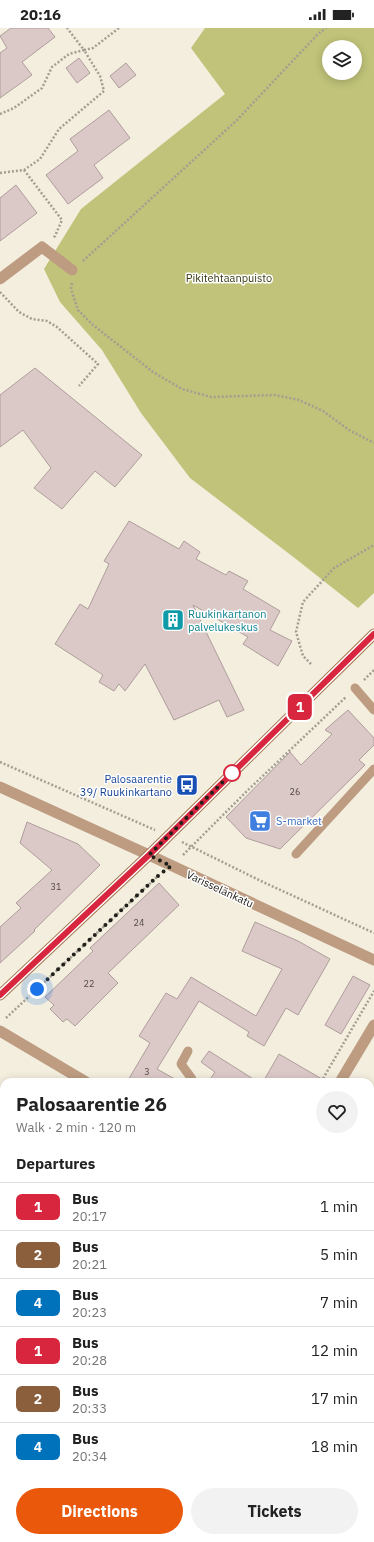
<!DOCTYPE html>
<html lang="en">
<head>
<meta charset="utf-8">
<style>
	:root { --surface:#fff; --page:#f2f2f2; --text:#222; --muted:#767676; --line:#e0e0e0; --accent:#ea580c }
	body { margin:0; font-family:"IBM Plex Sans",sans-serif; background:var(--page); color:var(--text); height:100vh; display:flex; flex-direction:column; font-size:15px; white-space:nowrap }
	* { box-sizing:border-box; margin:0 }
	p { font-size:13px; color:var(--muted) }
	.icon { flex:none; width:22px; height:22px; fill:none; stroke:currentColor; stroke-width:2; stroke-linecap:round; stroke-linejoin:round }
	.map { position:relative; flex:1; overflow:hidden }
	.details { position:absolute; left:0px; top:1050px; width:374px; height:464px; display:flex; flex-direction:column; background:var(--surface); border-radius:12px 12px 0 0; box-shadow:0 2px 10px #0003 }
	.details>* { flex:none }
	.badge { padding:0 8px; border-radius:6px; font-size:14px; line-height:26px }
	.tools { position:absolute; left:322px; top:12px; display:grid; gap:8px }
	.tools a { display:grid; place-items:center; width:40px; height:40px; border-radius:50%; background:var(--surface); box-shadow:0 2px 10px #0003; font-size:20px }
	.you { position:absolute; width:20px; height:20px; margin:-10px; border:3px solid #fff; border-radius:50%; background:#1a73e8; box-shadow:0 0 0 6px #1a73e833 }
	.map>.badge { position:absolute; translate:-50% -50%; box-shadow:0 0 0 2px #fff }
	h2 { padding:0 16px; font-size:15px; line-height:36px }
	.round { display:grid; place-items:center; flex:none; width:42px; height:42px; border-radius:21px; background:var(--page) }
	.headline { display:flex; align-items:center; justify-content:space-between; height:68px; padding:0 16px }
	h1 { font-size:19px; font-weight:800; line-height:30px }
	.cta { display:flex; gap:8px; margin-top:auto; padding:8px 16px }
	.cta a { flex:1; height:46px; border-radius:24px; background:var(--accent); color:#fff; font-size:16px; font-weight:800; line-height:46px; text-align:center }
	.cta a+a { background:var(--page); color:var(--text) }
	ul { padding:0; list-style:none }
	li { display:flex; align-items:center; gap:12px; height:48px; padding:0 16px; border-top:1px solid var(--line) }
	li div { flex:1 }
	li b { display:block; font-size:15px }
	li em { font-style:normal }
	li .badge { min-width:44px; font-weight:700; text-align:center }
	.status { display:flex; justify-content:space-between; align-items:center; height:28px; padding:0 20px; background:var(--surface); direction:ltr }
	.status svg { height:11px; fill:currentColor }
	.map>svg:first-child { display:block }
</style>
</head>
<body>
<div class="status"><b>20:16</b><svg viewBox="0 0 49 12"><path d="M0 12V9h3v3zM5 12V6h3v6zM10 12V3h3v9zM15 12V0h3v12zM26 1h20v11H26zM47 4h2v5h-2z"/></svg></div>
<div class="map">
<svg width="374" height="1514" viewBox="0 0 374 1514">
	<rect width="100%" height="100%" fill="#f3eede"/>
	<g fill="#c0c379" fill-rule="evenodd">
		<path d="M205 0H374V565L358 580 296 531 190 450 141 385 102 322 60 274 44 241 81 181 225 66 191 20ZM329 19H355V45H329Z"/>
		<path d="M4 1311V1510H32L30 1514H0V1318Z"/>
	</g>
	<g fill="#dbc9c8" stroke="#af9d9c">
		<path d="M11 0H48L55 9 22 34 32 47 0 70V25L7 20 0 8Z"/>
		<path d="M79 30 90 45 77 55 66 40Z"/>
		<path d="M126 35 136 47 119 60 110 48Z"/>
		<path d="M109 82 130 110 94 137 103 150 68 176 46 147 78 123 70 111Z"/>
		<path d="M16 157 37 185 0 213V170Z"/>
		<path d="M35 340 142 427 115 459 95 443 62 481 34 460 51 440 23 402 0 419V367Z"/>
		<path d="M129 493 179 521 184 513 200 524 196 531 226 547 229 543 248 553 243 561 280 583 270 602 292 613 278 638 243 616 248 609 193 577 244 682 227 689 219 672 174 692 145 636 125 663 119 656 114 663 99 654 103 647 55 616 80 576 88 581 109 536 104 533Z"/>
		<path d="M348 682 374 710V717L359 732 365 737 280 821 246 810 226 789 290 724 301 737 332 706 325 702Z"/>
		<path d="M27 794 78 816 100 837 34 902 35 903 0 935V899L21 880 16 875 52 842 20 815Z"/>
		<path d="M159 855 179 877 108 945 118 955 75 998 67 991 63 994 50 981 54 977 45 969 93 923 90 920Z"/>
		<path d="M255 894 298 913 330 931 298 987 286 980 264 1018 247 1008 249 1004 199 973 157 1041 180 1054H127L150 1015 139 1008 166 965 177 971 191 949 256 988 282 941 242 923Z"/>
		<path d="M353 948 370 957 341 1006 325 997Z"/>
		<path d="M209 1023 258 1054H208L215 1044 201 1034Z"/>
		<path d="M279 1026 327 1054H263Z"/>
	</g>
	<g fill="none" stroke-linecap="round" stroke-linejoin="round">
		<g stroke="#a29e92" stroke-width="2.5" stroke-dasharray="2 2" stroke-linecap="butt">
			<path d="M0 86 14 80 42 60 52 39 69 26 84 22 67 0"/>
			<path d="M24 142 62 192 55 208 53 210"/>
			<path d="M0 145 24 142 40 131 59 101 104 63 100 48 84 22 93 20 119 0"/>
			<path d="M83 233 237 92 318 6 326 0"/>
			<path d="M72 255 71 261 78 282 93 297 153 344 182 361 211 369 275 367 299 372 323 383 349 402 374 415"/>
			<path d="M0 264 19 284 32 291 47 293 57 299 98 336 79 358"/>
			<path d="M311 636 303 628 296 604 303 574 334 540 374 517"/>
			<path d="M364 652 374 642"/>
			<path d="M0 734 155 802"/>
			<path d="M182 814 263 854 374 905"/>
			<path d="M183 827 248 762 346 669"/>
			<path d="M6 990 159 847"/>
			<path d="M321 1054 374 963"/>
			<path d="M370 1244 374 1246"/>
			<path d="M0 1482H4"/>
			<path d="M41 1514 43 1510"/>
		</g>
		<g stroke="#bd9c82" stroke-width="9">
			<path d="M355 660 374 682"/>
			<path d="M296 826 374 741"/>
			<path d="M188 1023 181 1036 192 1051 190 1054"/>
		</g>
		<g stroke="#bd9c82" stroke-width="11">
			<path d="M0 251 42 219 72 242"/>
			<path d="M0 1003 86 1054"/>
			<path d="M340 1054 374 997"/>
			<path d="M370 1222 374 1224"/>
			<path d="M0 1285 4 1288"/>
			<path d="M321 1510 327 1514"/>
			<path d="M63 1514 65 1510"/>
		</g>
		<path stroke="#bd9c82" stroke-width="11" d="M0 759 149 827 374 932"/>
		<path stroke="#a3744d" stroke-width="11" d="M0 967 149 827 374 606"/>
	</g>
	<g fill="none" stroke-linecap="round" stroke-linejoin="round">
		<g stroke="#fff" stroke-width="9">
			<path id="line" d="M0 967 149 827 374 606"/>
		</g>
		<use href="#line" stroke="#d7263d" stroke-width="6"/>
		<path stroke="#22201a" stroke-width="4" stroke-dasharray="0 7.2" d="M37 961 160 846 171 838 149 827 232 745"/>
	</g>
	<defs>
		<g id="building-square" transform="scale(1.15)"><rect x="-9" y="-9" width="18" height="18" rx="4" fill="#0f9aa8" stroke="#fff"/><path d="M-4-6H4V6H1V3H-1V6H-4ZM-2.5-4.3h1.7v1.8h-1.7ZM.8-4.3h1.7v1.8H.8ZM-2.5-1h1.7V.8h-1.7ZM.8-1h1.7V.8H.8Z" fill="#fff"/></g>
		<g id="bus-square" transform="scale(1.15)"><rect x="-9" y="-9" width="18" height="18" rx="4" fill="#1a4fb4" stroke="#fff"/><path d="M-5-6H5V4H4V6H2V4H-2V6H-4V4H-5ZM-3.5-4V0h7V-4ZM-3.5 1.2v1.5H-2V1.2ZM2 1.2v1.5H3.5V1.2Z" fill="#fff"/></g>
		<g id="supermarket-square" transform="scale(1.15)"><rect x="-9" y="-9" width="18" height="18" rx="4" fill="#3f7fe0" stroke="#fff"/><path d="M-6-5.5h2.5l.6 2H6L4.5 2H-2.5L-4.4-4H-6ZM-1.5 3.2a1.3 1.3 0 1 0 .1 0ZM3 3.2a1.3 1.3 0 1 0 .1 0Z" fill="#fff"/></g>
	</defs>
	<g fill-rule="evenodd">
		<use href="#building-square" x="173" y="592"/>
		<use href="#bus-square" x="187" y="757"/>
		<use href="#supermarket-square" x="260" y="793"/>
	</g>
	<circle fill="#fff" stroke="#d7263d" stroke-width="2" cx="232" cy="745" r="8"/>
	<g text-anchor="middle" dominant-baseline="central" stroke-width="3" stroke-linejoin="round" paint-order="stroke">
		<g font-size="9" fill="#504a46">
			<text x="295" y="763">26</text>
			<text x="56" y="858">31</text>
			<text x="139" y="894">24</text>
			<text x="89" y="955">22</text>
			<text x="147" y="1043">3</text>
		</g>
		<g font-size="11" fill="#383910" stroke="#fff">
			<text x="229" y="250">Pikitehtaanpuisto</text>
		</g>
		<g font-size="11" fill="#0d838f" stroke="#fff" text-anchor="start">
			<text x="188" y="586">Ruukinkartanon<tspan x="188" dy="13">palvelukeskus</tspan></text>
		</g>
		<g font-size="11" fill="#164399" stroke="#fff" text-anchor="end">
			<text x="172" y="751">Palosaarentie<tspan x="172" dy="13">39/ Ruukinkartano</tspan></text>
		</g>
		<g font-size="11" fill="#366cbe" stroke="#fff" text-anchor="start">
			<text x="276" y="793">S-market</text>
		</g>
		<g font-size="11" fill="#22201a" stroke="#fff">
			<text transform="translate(220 861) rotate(25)">Varisselänkatu</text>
		</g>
	</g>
</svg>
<div class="tools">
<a><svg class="icon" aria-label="layers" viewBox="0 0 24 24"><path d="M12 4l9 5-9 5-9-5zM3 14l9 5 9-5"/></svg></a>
</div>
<div class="you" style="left:37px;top:961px"></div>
<b class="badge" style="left:300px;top:679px;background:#d7263d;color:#fff">1</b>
<section class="details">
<div class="headline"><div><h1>Palosaarentie 26</h1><p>Walk · 2 min · 120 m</p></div><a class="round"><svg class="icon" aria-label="heart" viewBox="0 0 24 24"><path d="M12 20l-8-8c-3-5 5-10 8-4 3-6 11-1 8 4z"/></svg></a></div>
<h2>Departures</h2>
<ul>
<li><span class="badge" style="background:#d7263d;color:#fff">1</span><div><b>Bus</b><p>20:17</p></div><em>1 min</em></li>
<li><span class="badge" style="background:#8b5e3c;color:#fff">2</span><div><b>Bus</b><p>20:21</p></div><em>5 min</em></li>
<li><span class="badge" style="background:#0072bc;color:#fff">4</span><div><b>Bus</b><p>20:23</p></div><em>7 min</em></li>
<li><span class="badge" style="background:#d7263d;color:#fff">1</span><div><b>Bus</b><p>20:28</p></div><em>12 min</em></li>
<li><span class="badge" style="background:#8b5e3c;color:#fff">2</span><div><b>Bus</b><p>20:33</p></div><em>17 min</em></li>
<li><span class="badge" style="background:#0072bc;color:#fff">4</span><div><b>Bus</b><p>20:34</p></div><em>18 min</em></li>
</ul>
<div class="cta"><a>Directions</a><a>Tickets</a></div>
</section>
</div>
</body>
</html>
